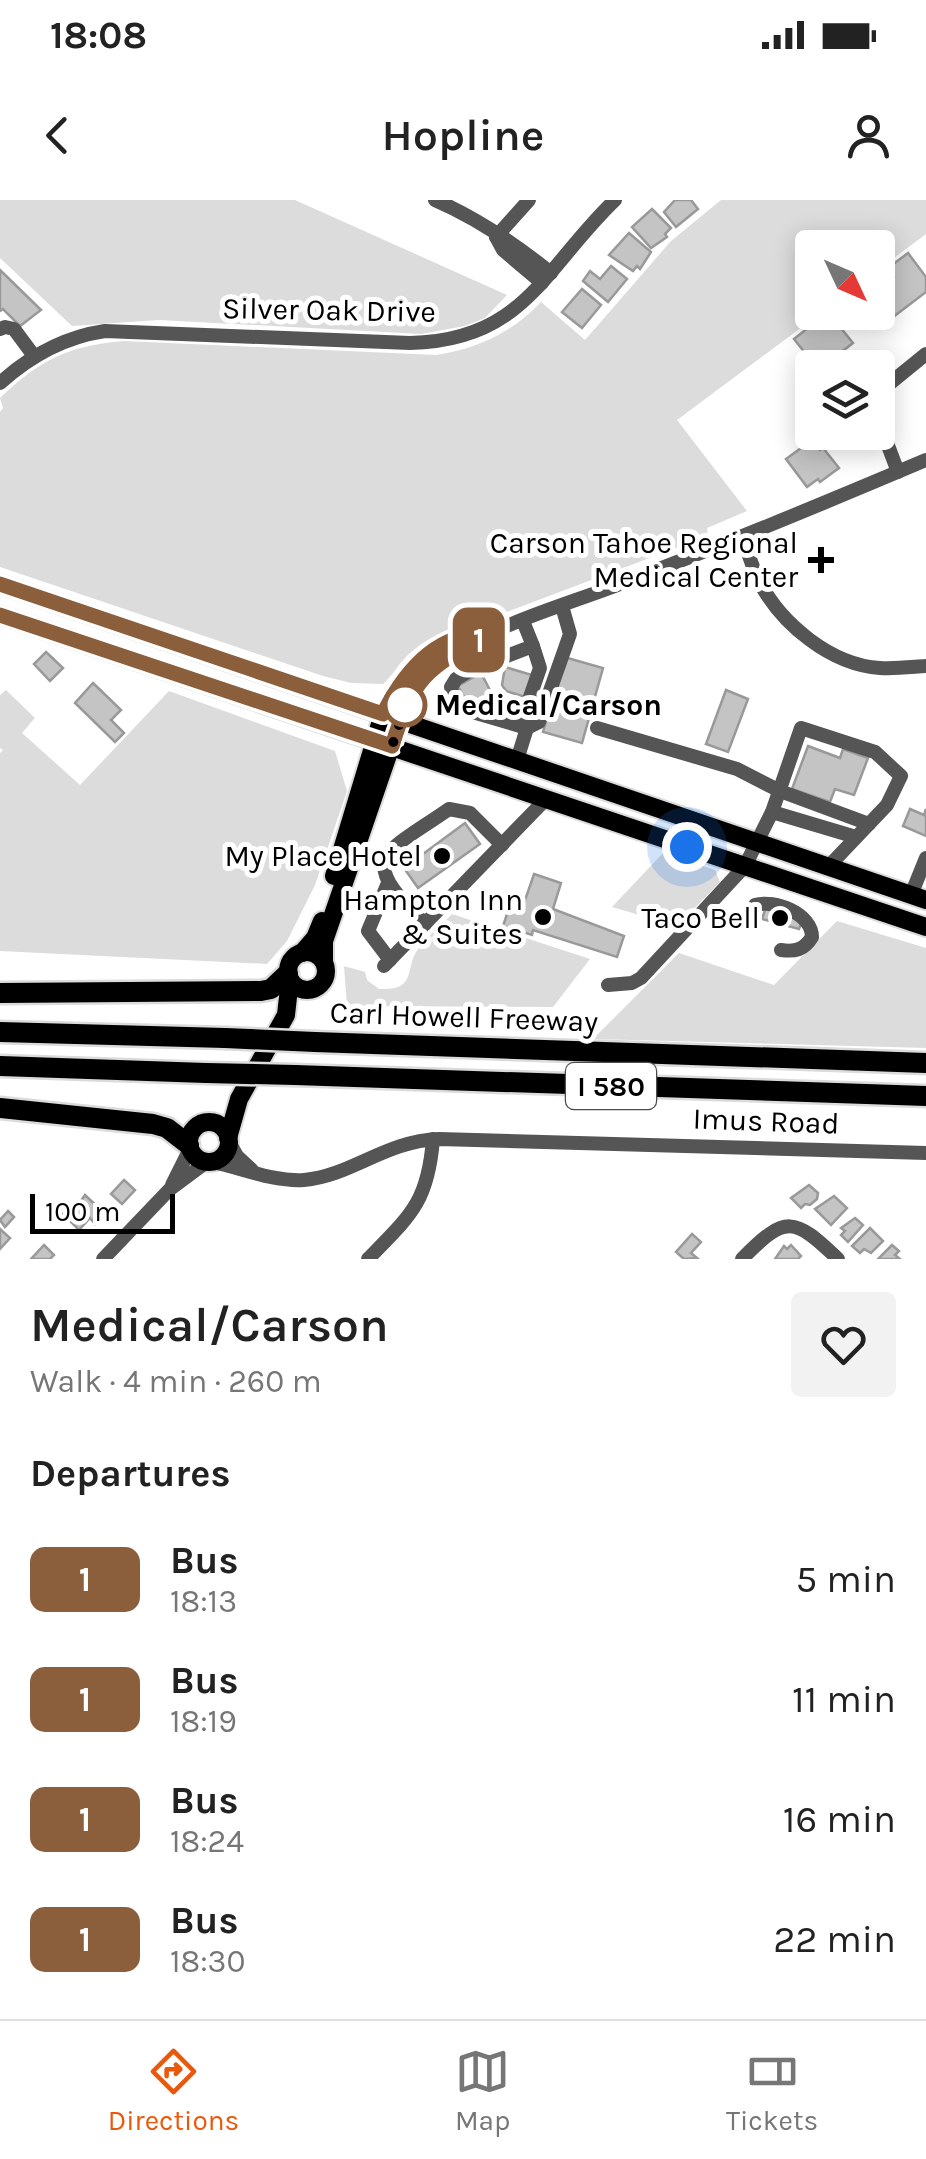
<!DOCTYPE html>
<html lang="en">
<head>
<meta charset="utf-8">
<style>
	:root { --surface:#fff; --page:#f2f2f2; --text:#222; --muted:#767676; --line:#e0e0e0; --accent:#ea580c }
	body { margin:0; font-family:Karla,sans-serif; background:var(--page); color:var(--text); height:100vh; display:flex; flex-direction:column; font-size:38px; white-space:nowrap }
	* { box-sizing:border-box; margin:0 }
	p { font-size:32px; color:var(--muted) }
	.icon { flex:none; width:55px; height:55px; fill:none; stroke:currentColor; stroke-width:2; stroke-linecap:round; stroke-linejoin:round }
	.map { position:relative; height:1059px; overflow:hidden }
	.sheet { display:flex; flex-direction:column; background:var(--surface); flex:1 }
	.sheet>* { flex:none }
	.badge { padding:0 20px; border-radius:15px; font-size:35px; line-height:65px }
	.needle { width:65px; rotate:134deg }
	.buttons { position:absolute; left:795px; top:30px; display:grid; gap:20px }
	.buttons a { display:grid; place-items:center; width:100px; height:100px; border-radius:10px; background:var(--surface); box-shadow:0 5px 25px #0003; font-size:50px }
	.scale { position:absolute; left:30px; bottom:25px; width:145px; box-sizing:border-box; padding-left:10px; border:5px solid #000; border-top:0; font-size:28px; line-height:35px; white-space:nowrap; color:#000; -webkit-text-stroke:8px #fff; paint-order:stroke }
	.you { position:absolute; width:50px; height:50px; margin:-25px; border:8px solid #fff; border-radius:50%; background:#1a73e8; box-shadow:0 0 0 15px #1a73e833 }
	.map>.badge { position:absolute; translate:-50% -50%; box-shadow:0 0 0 5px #fff }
	h2 { padding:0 30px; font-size:38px; line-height:90px }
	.round { display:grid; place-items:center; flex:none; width:105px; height:105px; border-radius:10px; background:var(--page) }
	.summary { display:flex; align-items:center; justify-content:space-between; height:170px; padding:0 30px }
	h1 { font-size:48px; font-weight:600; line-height:75px }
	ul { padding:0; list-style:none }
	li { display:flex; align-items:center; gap:30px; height:120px; padding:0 30px }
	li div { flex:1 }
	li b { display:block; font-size:38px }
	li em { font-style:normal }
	li .badge { min-width:110px; font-weight:700; text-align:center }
	.status { display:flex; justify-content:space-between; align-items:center; height:70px; padding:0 50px; background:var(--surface); direction:ltr }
	.status svg { height:28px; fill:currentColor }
	header { display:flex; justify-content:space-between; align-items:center; height:130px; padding:0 30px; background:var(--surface); font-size:45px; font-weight:600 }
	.dock { display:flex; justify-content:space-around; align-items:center; height:140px; border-top:2px solid var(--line); background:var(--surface); font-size:28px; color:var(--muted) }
	.dock a { display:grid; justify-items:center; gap:5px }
	.dock .selected { color:var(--accent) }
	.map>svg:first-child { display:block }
</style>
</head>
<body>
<div class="status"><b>18:08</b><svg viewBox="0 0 49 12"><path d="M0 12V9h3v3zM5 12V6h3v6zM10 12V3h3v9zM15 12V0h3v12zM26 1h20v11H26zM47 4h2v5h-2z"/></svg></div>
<header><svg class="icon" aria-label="back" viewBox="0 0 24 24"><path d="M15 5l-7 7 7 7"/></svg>Hopline<svg class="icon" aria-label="person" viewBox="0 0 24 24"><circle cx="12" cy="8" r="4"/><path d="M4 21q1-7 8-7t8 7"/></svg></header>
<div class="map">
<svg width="926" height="1059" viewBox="0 0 926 1059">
	<rect width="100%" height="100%" fill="#fff"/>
	<g fill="#dcdcdc">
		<path d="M0 0H295L507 95 485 118 465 126 421 134 159 120 72 126 0 58Z"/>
		<path d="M721 0H926V34L878 70V48H812V112L821 113 677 220 747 311 707 328 708 336 496 416C461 425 438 429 409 454 399 463 393 475 383 484L351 483 323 476 0 367V212L3 208 0 198C41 159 68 146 124 141L436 155C477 149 513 132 541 102L585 140 671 41Z"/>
		<path d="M6 490 35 518 22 533 80 585 169 491 335 551 347 591 315 685 287 741 267 764 0 751V553L3 550 0 548V495Z"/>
		<path d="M663 653 715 670 720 682 677 726 612 707Z"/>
		<path d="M452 714 590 759 553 807 347 806 344 766 365 772 367 780 379 789C418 791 404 768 418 749 428 736 441 725 452 714Z"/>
		<path d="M837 721 926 748V848L593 839 679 753 774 785Z"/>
	</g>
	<g fill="#c4c4c4" stroke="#999" stroke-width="2.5">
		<path d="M675 0H691L698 9 676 27 664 12Z"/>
		<path d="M652 9 671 28 665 34 667 37 651 48 632 27Z"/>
		<path d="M629 33 651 52 640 69 637 66 633 71 609 55Z"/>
		<path d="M908 53 926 77V92L884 124 875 112H878V82L883 86 894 77 888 68Z"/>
		<path d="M611 66 627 79 608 102 583 81 590 71 600 79Z"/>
		<path d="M0 70 41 110 20 126 3 109 0 111Z"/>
		<path d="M582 89 601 105 582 128 562 112Z"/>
		<path d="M828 112 853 143 835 157 840 163 834 168 826 165 817 168 794 139Z"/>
		<path d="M812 240 820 250 823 248 839 268 820 282 818 279 807 287 786 259Z"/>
		<path d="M46 452 63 468 50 481 34 464Z"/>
		<path d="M564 457 603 468 582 543 543 532Z"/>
		<path d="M505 467 532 475 525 497 506 491 502 485Z"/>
		<path d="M481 473 492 494 469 506 458 486Z"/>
		<path d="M93 483 121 510 111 520 124 533 115 542 75 503Z"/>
		<path d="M726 490 748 499 728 552 706 544Z"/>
		<path d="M808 546 840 558 843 549 868 558 854 595 835 589 830 602 792 589Z"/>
		<path d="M910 609 924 615 926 609V636L903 626Z"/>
		<path d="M465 623 480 644 418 688 404 668Z"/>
		<path d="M534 674 561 683 553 709 624 736 617 757 533 730 532 735 503 726 509 708 521 712Z"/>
		<path d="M766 707 802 721 799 729 762 719Z"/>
		<path d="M124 980 135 990 122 1004 111 994Z"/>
		<path d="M809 985 818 993 817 999 810 1005 805 1004 801 1008 791 998Z"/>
		<path d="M85 995 105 1014 95 1024 90 1018 79 1030 63 1014 69 1008 73 1012Z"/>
		<path d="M834 996 847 1008 831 1025 815 1009Z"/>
		<path d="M8 1011 14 1017 5 1027 0 1020Z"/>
		<path d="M855 1018 863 1025 848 1042 841 1035 845 1031 841 1028Z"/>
		<path d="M870 1028 883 1041 871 1053 864 1049 860 1053 852 1046Z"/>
		<path d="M0 1029 10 1038 0 1049Z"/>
		<path d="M692 1034 701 1042 691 1053 697 1058 684 1059 676 1052Z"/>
		<path d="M44 1045 54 1055 50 1059H31Z"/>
		<path d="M791 1045 801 1056 798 1059H775L784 1046 787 1049Z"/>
		<path d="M892 1045 899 1051 895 1055 900 1059H878Z"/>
	</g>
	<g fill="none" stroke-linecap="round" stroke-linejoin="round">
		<g stroke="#dbdbdb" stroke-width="22">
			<g id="major">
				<path d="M0 384 926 700"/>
				<path d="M0 415 926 727"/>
				<path d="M334 676 383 514"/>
				<circle cx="307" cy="771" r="19"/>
				<path d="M302 753 315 738 322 721"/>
				<path d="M324 762V741L400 520"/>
				<circle cx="209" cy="942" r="20"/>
				<path d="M228 938 239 899 286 815 290 779"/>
			</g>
		</g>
		<g stroke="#dbdbdb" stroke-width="25">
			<g id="highway">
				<path d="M0 793 261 791 271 789 288 773"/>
				<path d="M0 832 225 838"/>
				<path d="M315 842 926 863"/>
				<path d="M0 866 206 873"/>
				<path d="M295 875 926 896"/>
				<path d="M0 908 153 924 167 928 189 945"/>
			</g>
		</g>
		<g stroke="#555" stroke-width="14">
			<path d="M435 0C477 18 515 44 551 73"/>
			<path d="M496 37 503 50 542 83"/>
			<path d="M496 37 529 0"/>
			<path d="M0 129 5 127 14 129 34 156"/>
			<path d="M0 183C31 155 64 137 105 131L410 143C524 141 544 68 615 0"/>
			<path d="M878 193 926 154"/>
			<path d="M878 219 898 272"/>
			<path d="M742 337C748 351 752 367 759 381 781 424 831 465 880 468 895 469 911 467 926 466"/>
			<path d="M461 450 472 469 456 479 451 487 454 500 476 513 527 528 517 560"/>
			<path d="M472 469 533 446 523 421"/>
			<path d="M383 514C404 473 437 432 488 434"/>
			<path d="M400 520C409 493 422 476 445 460 498 422 567 405 628 381 728 343 827 302 926 260"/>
			<path d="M520 526 540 468 533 446"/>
			<path d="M527 528 539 522 570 434 562 406"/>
			<path d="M597 528 737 569 780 591 869 624"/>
			<path d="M772 612 856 637"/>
			<path d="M388 683 368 731 390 760"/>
			<path d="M911 695 926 658"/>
			<path d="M755 705C775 699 812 714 812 737 804 750 795 752 781 750"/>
			<path d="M425 724C355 656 383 655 449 609L470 613 502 645"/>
			<path d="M384 766 546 599"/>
			<path d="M608 785 632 783 641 778 745 666 772 612 801 528 875 552 901 576 887 605 828 667"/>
			<path d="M229 942 237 956 252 970"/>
			<path d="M212 962C242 968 273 982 304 980 351 976 385 941 439 939L926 953"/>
			<path d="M172 985 190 949"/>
			<path d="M103 1059 169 990 208 961"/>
			<path d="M368 1059C411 1015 428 1002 433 939"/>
			<path d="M742 1059C786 1014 794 1017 838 1059"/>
		</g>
		<use href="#major" stroke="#000" stroke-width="18"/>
		<use href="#highway" stroke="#000" stroke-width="20"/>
		<g stroke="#dbdbdb" stroke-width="25" stroke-linecap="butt">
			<g id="highway-bridge">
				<path d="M225 838 315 842"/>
				<path d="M206 873 295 875"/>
			</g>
		</g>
		<use href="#highway-bridge" stroke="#000" stroke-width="20"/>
	</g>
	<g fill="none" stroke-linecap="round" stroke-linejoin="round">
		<g stroke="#fff" stroke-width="22">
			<path id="line" d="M0 384 383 514C404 472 437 432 488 434 425 470 414 476 392 546L0 415"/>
		</g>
		<use href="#line" stroke="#8b5e3c" stroke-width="15"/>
		<path stroke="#000" stroke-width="10" stroke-dasharray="0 18" d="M405 505 408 498 392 546 687 647"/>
	</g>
	<g fill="#000" stroke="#fff" stroke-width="4">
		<path d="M816 345h10v10h10v10h-10v10h-10v-10h-10v-10h10z"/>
		<circle cx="442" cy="656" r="10"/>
		<circle cx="543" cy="717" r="10"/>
		<circle cx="780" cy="718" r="10"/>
	</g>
	<circle fill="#fff" stroke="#8b5e3c" stroke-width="5" cx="405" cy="505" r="20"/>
	<g text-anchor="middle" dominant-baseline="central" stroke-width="10" stroke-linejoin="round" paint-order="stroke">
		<rect fill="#fff" stroke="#4c4c4c" stroke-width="2.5" x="566" y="863" width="90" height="46" rx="8"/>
		<g font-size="28" font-weight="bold" fill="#000">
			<text x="611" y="886">I 580</text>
		</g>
		<g font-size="30" fill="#000" stroke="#fff">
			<text transform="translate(329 110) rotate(1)">Silver Oak Drive</text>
			<text transform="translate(464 817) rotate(2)">Carl Howell Freeway</text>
			<text transform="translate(766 921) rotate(2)">Imus Road</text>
		</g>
		<g font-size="30" fill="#000" stroke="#fff" text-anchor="end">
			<text x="798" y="343">Carson Tahoe Regional<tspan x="798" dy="34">Medical Center</tspan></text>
			<text x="422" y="656">My Place Hotel</text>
			<text x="523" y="700">Hampton Inn<tspan x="523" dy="34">&amp; Suites</tspan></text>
			<text x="760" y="718">Taco Bell</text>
		</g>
		<g font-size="30" font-weight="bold" fill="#000" stroke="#fff" text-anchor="start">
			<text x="435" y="505">Medical/Carson</text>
		</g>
	</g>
</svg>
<div class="buttons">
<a><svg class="needle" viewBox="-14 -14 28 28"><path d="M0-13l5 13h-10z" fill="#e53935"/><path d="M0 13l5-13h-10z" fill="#767676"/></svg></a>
<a><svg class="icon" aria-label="layers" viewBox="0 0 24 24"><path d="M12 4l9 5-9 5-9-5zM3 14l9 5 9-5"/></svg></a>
</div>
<div class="scale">100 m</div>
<div class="you" style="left:687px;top:647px"></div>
<b class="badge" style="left:479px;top:440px;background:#8b5e3c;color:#fff">1</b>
</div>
<section class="sheet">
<div class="summary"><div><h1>Medical/Carson</h1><p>Walk · 4 min · 260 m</p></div><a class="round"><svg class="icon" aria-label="heart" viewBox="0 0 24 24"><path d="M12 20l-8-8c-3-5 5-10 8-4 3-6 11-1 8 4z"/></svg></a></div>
<h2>Departures</h2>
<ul>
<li><span class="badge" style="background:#8b5e3c;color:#fff">1</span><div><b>Bus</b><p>18:13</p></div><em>5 min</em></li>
<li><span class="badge" style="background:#8b5e3c;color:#fff">1</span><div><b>Bus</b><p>18:19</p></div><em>11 min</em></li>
<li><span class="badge" style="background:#8b5e3c;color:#fff">1</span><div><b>Bus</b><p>18:24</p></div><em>16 min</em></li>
<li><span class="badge" style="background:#8b5e3c;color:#fff">1</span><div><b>Bus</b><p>18:30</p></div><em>22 min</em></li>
</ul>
</section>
<nav class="dock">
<a class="selected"><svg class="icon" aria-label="directions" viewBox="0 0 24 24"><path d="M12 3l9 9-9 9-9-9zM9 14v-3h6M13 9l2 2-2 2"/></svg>Directions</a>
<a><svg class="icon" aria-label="map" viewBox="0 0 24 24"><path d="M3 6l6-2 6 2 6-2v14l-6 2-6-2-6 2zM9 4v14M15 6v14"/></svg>Map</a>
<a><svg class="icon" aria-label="tickets" viewBox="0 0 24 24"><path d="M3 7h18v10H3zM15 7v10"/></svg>Tickets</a>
</nav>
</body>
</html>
